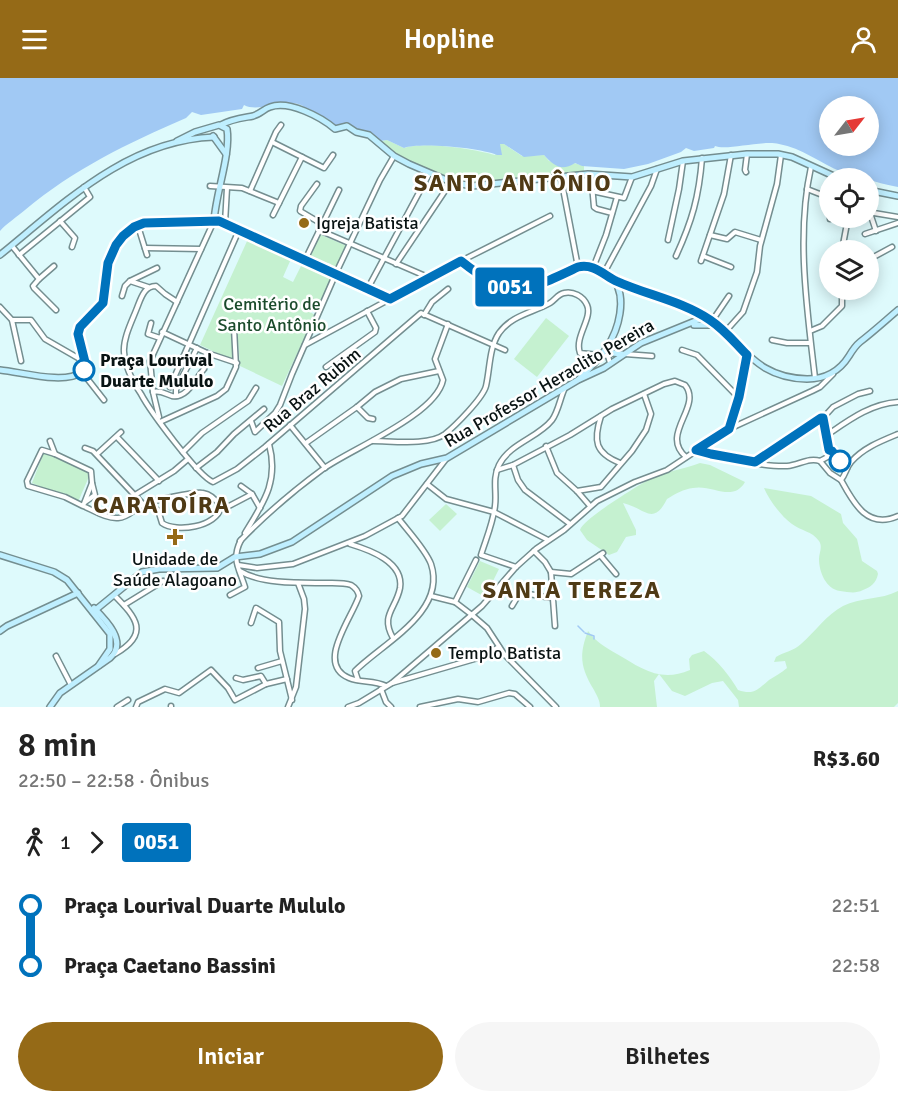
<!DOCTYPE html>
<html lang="pt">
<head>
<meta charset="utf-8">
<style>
	:root { --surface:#fff; --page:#f6f6f6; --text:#222; --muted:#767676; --accent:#956a17 }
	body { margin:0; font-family:Signika,sans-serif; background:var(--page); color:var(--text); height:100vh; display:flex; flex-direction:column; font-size:22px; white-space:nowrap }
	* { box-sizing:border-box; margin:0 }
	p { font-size:20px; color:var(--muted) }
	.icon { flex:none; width:33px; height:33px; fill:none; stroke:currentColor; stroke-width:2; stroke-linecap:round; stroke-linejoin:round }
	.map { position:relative; height:629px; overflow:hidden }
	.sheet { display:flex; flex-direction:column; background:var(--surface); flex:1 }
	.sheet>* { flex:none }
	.badge { padding:0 12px; border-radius:4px; font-size:21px; line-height:39px }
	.needle { width:39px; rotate:59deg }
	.buttons { position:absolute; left:819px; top:18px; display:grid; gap:12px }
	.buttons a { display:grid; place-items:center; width:60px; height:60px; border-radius:50%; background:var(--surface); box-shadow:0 3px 15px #0003; font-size:30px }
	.map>.badge { position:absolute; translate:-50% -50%; box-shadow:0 0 0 3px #fff }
	.legs { display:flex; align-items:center; gap:9px; height:66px; padding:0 18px; font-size:20px }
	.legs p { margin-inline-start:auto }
	.overview { display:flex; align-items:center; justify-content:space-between; height:102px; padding:0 18px }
	h1 { font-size:33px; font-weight:600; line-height:45px }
	.action { display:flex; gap:12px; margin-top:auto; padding:12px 18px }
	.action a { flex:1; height:69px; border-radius:36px; background:var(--accent); color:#fff; font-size:24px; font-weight:600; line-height:69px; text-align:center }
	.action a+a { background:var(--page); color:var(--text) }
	ul { padding:0 18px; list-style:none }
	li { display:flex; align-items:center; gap:21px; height:60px; font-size:22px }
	li i { display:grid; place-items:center; width:9px; height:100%; margin:0 8px; background:currentColor }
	li i::after { content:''; width:15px; height:15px; margin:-8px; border:4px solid; border-radius:50%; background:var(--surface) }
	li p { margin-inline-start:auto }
	li:first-child i { background:linear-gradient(#0000 50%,currentColor 0) }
	li:last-child i { background:linear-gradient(currentColor 50%,#0000 0) }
	header { display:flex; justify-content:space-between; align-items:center; height:78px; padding:0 18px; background:var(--accent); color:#fff; font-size:27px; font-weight:600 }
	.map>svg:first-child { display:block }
</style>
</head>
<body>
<header><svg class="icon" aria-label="menu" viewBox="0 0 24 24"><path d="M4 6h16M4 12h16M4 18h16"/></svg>Hopline<svg class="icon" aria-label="person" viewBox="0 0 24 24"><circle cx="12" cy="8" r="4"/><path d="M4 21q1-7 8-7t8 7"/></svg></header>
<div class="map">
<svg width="898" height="629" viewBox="0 0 898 629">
	<rect width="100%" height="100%" fill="#defafc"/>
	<g fill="#c5f1d0">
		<path d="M387 62 404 70C424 63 474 71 495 77L500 66H504L522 78 544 77 549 83 571 87 574 85 584 88V94L471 106 462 103 456 104 395 77 380 63Z"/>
		<path d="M319 156 347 168 334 195 329 192 331 186 328 185 325 191 307 182Z"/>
		<path d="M248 161 291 181 283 199 293 204 302 186 332 200 318 231 313 229 310 234 315 237 282 308 240 288 237 250H233L236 284 200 267Z"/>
		<path d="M546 240 569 258 537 299 514 281Z"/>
		<path d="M44 374 91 394 78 424 32 405Z"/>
		<path d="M700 385 710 387 745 404C733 425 712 406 693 410 684 411 675 416 667 421 653 449 645 430 623 425L636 452V457L626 459 617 474 609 477 587 462 580 452C583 441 636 409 648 402 664 393 683 392 700 385Z"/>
		<path d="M764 410 811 418 841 436 843 445 857 461 862 483 877 493 878 496C876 505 871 509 863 512 855 516 849 514 840 513 826 511 819 494 819 481 819 475 823 469 819 463 812 453 801 453 792 446 781 438 769 422 764 410Z"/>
		<path d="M446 426 457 436 440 453 429 442Z"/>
		<path d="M480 483 499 491 485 519 467 509Z"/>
		<path d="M898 513V625L894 629H739L738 622 723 603 712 605 685 618 672 613 659 596 654 603 657 629H600C600 622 597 618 594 612 580 589 579 577 588 553 596 564 605 569 617 576 641 590 660 605 690 592L689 581 692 577 704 573C718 583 730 598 738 612 755 618 759 610 769 602 775 598 781 595 787 590L785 583 774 584 776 579C784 574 794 573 801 566 816 553 826 537 843 528 860 519 881 522 898 513Z"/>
	</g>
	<path fill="#a1c9f4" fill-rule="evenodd" d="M0 0H898V109C881 106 870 102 855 97 851 95 846 96 842 94 820 85 802 70 779 66 762 62 726 73 715 68L714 70 694 73 686 70 681 74 648 86 624 91 582 88 575 85C561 94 553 87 544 77L524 79 504 66H500L502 77H497C481 70 420 64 404 70L387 62 380 63 352 50H337C326 41 319 40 308 33 305 31 304 28 301 27 284 20 259 35 244 27L242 31 201 37 192 34 186 40C128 65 74 91 25 132 17 139 7 145 0 153ZM830 28H868V68H830Z"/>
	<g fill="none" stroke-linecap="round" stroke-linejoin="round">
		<g stroke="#a1c9f4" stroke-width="1.5">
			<path d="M578 548 584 554"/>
			<path d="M585 555 594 558V561"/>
		</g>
		<g stroke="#748e90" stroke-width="7">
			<g id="street">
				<path d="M272 64 324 90 333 77"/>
				<path d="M811 89C796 157 807 231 815 300"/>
				<path d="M746 94 745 92 747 76"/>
				<path d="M591 96 594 129 597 131 612 135"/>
				<path d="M561 100 578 189"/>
				<path d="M317 106 301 128 300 133 322 146"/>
				<path d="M210 108 242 110 279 125"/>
				<path d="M807 111 830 120"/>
				<path d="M250 113 276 54 281 47"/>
				<path d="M592 113 624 120 632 99"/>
				<path d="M868 134 898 139"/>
				<path d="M870 135 876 153"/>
				<path d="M273 137 302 79"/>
				<path d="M830 141V140"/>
				<path d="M60 143 75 160 72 169"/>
				<path d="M225 145 227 110"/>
				<path d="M138 148 147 177"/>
				<path d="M319 152 430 200"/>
				<path d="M865 156 898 145"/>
				<path d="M710 157 727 161 735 154 761 162"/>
				<path d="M668 162 679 111 683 83"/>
				<path d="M12 168 39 201 33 208 34 210 56 232"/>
				<path d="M145 170 201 171"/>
				<path d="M842 172 848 140"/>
				<path d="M19 177 90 119 84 109"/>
				<path d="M676 178C692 143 699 119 702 80"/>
				<path d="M703 178 731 189"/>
				<path d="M305 182 339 112"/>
				<path d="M868 182 892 169"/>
				<path d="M461 183 550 138"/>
				<path d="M701 183 724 116 731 77"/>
				<path d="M396 186 451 104"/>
				<path d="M593 190 606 157 617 119"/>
				<path d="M604 195 651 108 657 91"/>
				<path d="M39 201 54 188"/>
				<path d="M148 209 130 203 157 190"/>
				<path d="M368 210 429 96"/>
				<path d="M122 218 125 208 130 203"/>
				<path d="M177 224 165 216 156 208C144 208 141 220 137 230 132 243 123 260 124 274 125 289 133 304 141 316 150 333 198 398 213 404L237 391 265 369 421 235 505 272"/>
				<path d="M0 229 12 242H31L45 261 85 284"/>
				<path d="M424 237 432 224 448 211"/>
				<path d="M12 242 21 283"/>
				<path d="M712 243 729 218"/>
				<path d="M151 245 148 256 160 260"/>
				<path d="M810 253 822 248 842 228V212"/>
				<path d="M162 254 207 275 237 285"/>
				<path d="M725 254 743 234 757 194 760 168 777 106 781 77"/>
				<path d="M772 262 787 265H810"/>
				<path d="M305 267 390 221"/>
				<path d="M682 272 697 277 738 319"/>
				<path d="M625 276 652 278"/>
				<path d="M202 286 207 275"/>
				<path d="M326 289 375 254 376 250 367 233"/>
				<path d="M82 294 104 322"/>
				<path d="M170 309 239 152"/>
				<path d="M153 314C161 312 165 316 172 318 187 321 196 300 204 291"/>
				<path d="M176 318V311L197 270"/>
				<path d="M357 329 368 340 373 341"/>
				<path d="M601 338C593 363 595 375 620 385"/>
				<path d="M159 339 153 314 150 283 214 143"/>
				<path d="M823 340 829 372 828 377"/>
				<path d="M251 343 255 354 275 335 280 327 292 296 336 195 380 102 394 78"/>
				<path d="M160 344 217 318 226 311 236 289 234 250"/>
				<path d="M290 347 325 390"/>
				<path d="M729 350 739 319 747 277"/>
				<path d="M898 356C881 363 863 370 851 384 846 390 846 396 841 402 853 424 867 452 898 438"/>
				<path d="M827 357C849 342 870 326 898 324"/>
				<path d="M117 359 159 403"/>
				<path d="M50 363 55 376"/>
				<path d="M373 363C392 363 429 368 445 356 455 348 483 320 486 308 490 291 489 270 499 255 512 237 532 235 550 225 555 222 558 216 564 215 573 213 583 218 587 227 593 240 574 259 580 275L608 278 610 285"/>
				<path d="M306 365 357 329 375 314 401 301 439 293"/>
				<path d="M546 368 557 395 577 413 590 428"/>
				<path d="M85 370 93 373 143 426"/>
				<path d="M697 372C720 379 763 389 787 388 799 387 809 379 820 383L833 376"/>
				<path d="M183 374 202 355 248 323 256 310"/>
				<path d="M97 376 121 354"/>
				<path d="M833 376 847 390"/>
				<path d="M820 383 830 395 841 402"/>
				<path d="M755 384 823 340 833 329 858 316 870 313"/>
				<path d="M513 387 518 402 525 412 570 446"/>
				<path d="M196 390 217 374 234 356 264 331"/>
				<path d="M497 392 513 387 570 357 612 331 664 306 675 303 685 307C703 329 659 356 686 379"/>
				<path d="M427 406 446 421 494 434 548 462"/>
				<path d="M241 408 252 416 260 430"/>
				<path d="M577 413 601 409 632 373 646 352 651 336 644 316"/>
				<path d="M135 417 174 393 188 381"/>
				<path d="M85 424 95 417 92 405"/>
				<path d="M83 428 92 405 91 393 55 376 42 372 27 403 28 408 65 419 83 428C93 432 107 441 118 440 130 439 133 431 143 427 150 423 196 413 203 415 211 416 217 423 221 429"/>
				<path d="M221 429 229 428 252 416"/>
				<path d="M158 432 162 445C176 455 217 449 221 429"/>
				<path d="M245 455C264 424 279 403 269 366"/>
				<path d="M240 463C266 436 293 413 323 391 351 371 436 337 443 302L435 281 448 246"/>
				<path d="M350 466C370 472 404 484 400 510 396 531 380 537 393 560"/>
				<path d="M534 473 545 484 551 494 555 548"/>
				<path d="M600 477 616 496"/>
				<path d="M238 487 257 490 293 486 365 458 402 438 446 381"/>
				<path d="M516 489 481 477C486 461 493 445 495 428 497 414 492 401 499 387 510 365 538 360 552 342 558 334 560 321 564 312"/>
				<path d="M240 493C261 506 299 505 323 505 331 505 343 504 351 507 356 510 358 513 359 518 352 540 315 586 349 600 361 605 374 602 386 608"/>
				<path d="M551 494 571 496 603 475"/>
				<path d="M114 517C137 540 150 556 115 576"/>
				<path d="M230 517 245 509C239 490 231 481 241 462"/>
				<path d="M431 518 455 524 472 537 487 550 504 576 556 629"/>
				<path d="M455 524 476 482"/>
				<path d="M124 527 163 503"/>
				<path d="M512 528 518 518 523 515 552 520"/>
				<path d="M251 545 256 530 279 544 280 573 292 622"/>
				<path d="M56 578 71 607"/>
				<path d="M258 590 282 583"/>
				<path d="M236 600 243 602 261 598 266 606"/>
				<path d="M358 602 355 593C383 565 447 534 431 486 426 472 408 453 398 440"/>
				<path d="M392 605 478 580 499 569"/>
				<path d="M381 611 386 624 391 629"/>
				<path d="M117 629 128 622"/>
				<path d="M136 629 138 624 165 611 179 615 211 592 228 610 235 622 266 606 287 601"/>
				<path d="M171 629V628"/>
				<path d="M288 629 296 609 305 531 304 521 298 505"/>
				<path d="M348 629 359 625 392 605 482 528 516 489 536 471 564 452 597 423 635 404 667 392 729 351 812 313 820 309 833 296"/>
				<path d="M420 629 458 621 478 624 509 615 515 616 530 629"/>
			</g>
		</g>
		<g stroke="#748e90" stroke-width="8">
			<g id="secondary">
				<path d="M221 47C231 41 242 40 253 38 260 36 264 31 270 29 289 22 321 39 335 51L347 48 356 54 369 57 394 78 409 86 451 104 472 108 588 96 632 99 683 83 747 76H778L792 79 838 100"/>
				<path d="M213 58 226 76"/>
				<path d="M177 63 195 54 219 47 227 51C231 76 216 114 214 143"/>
				<path d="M868 112 898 118"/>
				<path d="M0 177C63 126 127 62 214 59"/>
				<path d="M430 200 461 183C503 216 521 217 568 194 575 190 582 186 589 188 606 193 622 206 638 213 659 222 682 225 702 237 743 262 752 300 807 301 825 301 839 294 849 278 852 273 855 268 860 264 873 254 885 243 898 232"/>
				<path d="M694 247H715"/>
				<path d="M609 267 612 275 622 276"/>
				<path d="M0 292C22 294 64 307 82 294L85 287 78 256 79 249 103 225 107 190 116 167 125 155 134 149 144 145 219 143 390 221"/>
				<path d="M579 301C589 291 600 281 607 269 619 251 627 220 614 202"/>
				<path d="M0 477 54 494 67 502 110 556V571L99 587"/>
				<path d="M93 534 142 494 159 491 217 490 235 479 260 476 292 464 392 398 421 386 447 380 578 302 604 290 641 265 705 239"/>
				<path d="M0 553 7 548 78 515"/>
				<path d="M50 629 60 615 110 580C128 564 106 542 94 530"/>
			</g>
		</g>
		<use href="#street" stroke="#fff" stroke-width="4"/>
		<use href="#secondary" stroke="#bfefff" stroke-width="5"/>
	</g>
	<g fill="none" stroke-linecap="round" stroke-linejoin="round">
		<g stroke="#fff" stroke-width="14">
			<path id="line-1" d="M84 292 85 284 78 256 80 249 103 225 108 185 116 167 123 158 134 149 144 145 219 143 390 221 461 183C511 223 525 214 578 189 593 185 604 197 616 203 647 217 682 223 710 242 725 252 735 265 747 277L739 319 729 351 696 372 711 376 755 384 821 340H823L829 372 832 373 840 383"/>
		</g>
		<use href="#line-1" stroke="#0072bc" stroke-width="9"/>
	</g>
	<g fill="#956a17" stroke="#fff" stroke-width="2">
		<circle cx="304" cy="145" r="6"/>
		<path d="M172 450h6v6h6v6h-6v6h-6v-6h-6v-6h6z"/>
		<circle cx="436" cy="575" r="6"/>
	</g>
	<g fill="#fff" stroke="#0072bc" stroke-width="3">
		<circle cx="84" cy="292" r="10"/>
		<circle cx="840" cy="383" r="10"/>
	</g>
	<g text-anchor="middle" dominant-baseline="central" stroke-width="5" stroke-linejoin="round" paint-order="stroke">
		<g font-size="18" fill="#091313" stroke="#fff" text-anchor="start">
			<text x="316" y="145">Igreja Batista</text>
			<text x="175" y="481" text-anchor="middle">Unidade de<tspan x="175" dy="21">Saúde Alagoano</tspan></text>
			<text x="448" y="575">Templo Batista</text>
		</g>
		<g font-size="18" fill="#1b4b2c" stroke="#fff">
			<text x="272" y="226">Cemitério de<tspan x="272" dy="21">Santo Antônio</tspan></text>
		</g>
		<g font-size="18" font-weight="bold" fill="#091313" stroke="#fff" text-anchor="start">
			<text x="100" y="282">Praça Lourival<tspan x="100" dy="21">Duarte Mululo</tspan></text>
		</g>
		<g font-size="18" fill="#091313" stroke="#fff">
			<text transform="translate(549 305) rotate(-30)">Rua Professor Heraclito Pereira</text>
			<text transform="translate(312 312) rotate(-40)">Rua Braz Rubim</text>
		</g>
		<g font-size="24" font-weight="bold" letter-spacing="1.5" fill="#4f3a15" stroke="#fff">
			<text x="513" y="105">SANTO ANTÔNIO</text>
			<text x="162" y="427">CARATOÍRA</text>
			<text x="572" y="512">SANTA TEREZA</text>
		</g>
	</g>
</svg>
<div class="buttons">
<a><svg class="needle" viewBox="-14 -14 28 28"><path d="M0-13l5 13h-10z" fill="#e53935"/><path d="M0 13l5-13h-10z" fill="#767676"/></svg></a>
<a><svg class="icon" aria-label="locate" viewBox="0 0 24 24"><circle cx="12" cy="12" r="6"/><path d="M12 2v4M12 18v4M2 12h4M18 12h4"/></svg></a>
<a><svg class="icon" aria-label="layers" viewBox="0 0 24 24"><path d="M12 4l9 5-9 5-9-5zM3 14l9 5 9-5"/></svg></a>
</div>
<b class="badge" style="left:510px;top:209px;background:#0072bc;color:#fff">0051</b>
</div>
<section class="sheet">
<div class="overview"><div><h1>8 min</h1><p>22:50 – 22:58 · Ônibus</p></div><b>R$3.60</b></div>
<div class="legs"><svg class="icon" aria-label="walk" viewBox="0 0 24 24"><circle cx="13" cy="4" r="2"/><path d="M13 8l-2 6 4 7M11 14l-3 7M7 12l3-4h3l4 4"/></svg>1<svg class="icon" aria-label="forward" viewBox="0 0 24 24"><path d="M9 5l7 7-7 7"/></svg><b class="badge" style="background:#0072bc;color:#fff">0051</b></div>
<ul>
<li><i style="color:#0072bc"></i><b>Praça Lourival Duarte Mululo</b><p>22:51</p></li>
<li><i style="color:#0072bc"></i><b>Praça Caetano Bassini</b><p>22:58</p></li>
</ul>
<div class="action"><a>Iniciar</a><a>Bilhetes</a></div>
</section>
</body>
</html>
